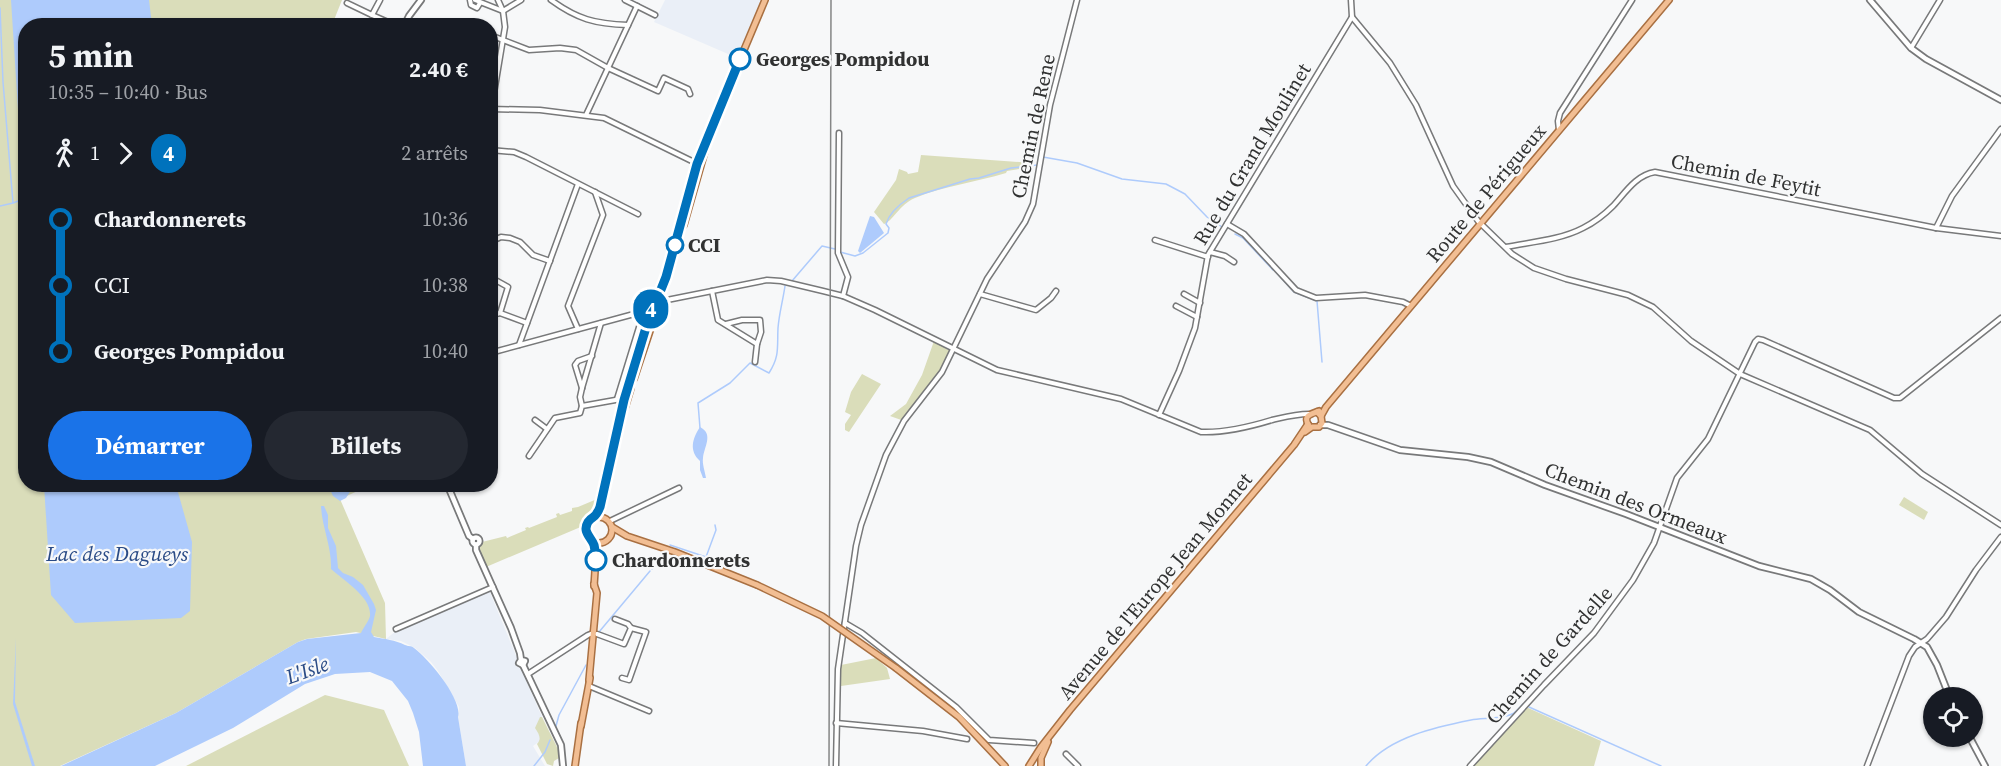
<!DOCTYPE html>
<html lang="fr">
<head>
<meta charset="utf-8">
<style>
	:root { --surface:#171b24; --page:#242831; --text:#f1f3f6; --muted:#9ea1a6; --accent:#1a73e8 }
	body { margin:0; font-family:"Source Serif 4",serif; background:var(--page); color:var(--text); height:100vh; display:flex; flex-direction:column; font-size:22px; white-space:nowrap }
	* { box-sizing:border-box; margin:0 }
	p { font-size:20px; color:var(--muted) }
	.icon { flex:none; width:33px; height:33px; fill:none; stroke:currentColor; stroke-width:2; stroke-linecap:round; stroke-linejoin:round }
	.map { position:relative; flex:1; overflow:hidden }
	.details { position:absolute; left:18px; top:18px; width:480px; height:474px; display:flex; flex-direction:column; background:var(--surface); border-radius:24px; box-shadow:0 2px 4px #0004 }
	.details>* { flex:none }
	.badge { padding:0 12px; border-radius:20px; font-size:21px; line-height:39px }
	.controls { position:absolute; left:1923px; top:687px; display:grid; gap:12px }
	.controls a { display:grid; place-items:center; width:60px; height:60px; border-radius:50%; background:var(--surface); box-shadow:0 2px 4px #0004; font-size:30px }
	.map>.badge { position:absolute; translate:-50% -50%; box-shadow:0 0 0 3px #fff }
	.legs { display:flex; align-items:center; gap:9px; height:66px; padding:0 30px; font-size:20px }
	.legs p { margin-inline-start:auto }
	.summary { display:flex; align-items:center; justify-content:space-between; height:102px; padding:0 30px }
	h1 { font-size:33px; font-weight:700; line-height:45px }
	.cta { display:flex; gap:12px; margin-top:auto; padding:12px 30px }
	.cta a { flex:1; height:69px; border-radius:36px; background:var(--accent); color:#fff; font-size:24px; font-weight:700; line-height:69px; text-align:center }
	.cta a+a { background:var(--page); color:var(--text) }
	ul { padding:0 30px; list-style:none }
	li { display:flex; align-items:center; gap:21px; height:66px; font-size:22px }
	li i { display:grid; place-items:center; width:9px; height:100%; margin:0 8px; background:currentColor }
	li i::after { content:''; width:15px; height:15px; margin:-8px; border:4px solid; border-radius:50%; background:var(--surface) }
	li p { margin-inline-start:auto }
	li:first-child i { background:linear-gradient(#0000 50%,currentColor 0) }
	li:last-child i { background:linear-gradient(currentColor 50%,#0000 0) }
	.map>svg:first-child { display:block }
</style>
</head>
<body>
<div class="map">
<svg width="2001" height="766" viewBox="0 0 2001 766">
	<rect width="100%" height="100%" fill="#f7f8f9"/>
	<g fill="#eaeff7">
		<path d="M665 0H764L742 60 654 22Z"/>
		<path d="M489 590 517 658 516 666 521 669 542 717H540V741L533 746 545 766H466L458 717 459 707 438 671 431 662 415 648 401 641 386 639 401 627Z"/>
	</g>
	<g fill="#daddba">
		<path d="M0 0H342L332 25 26 26V484L371 485 340 499 385 603 386 639 356 632 306 639 298 642 176 713 60 766H0Z"/>
		<path d="M921 155 1032 163V167L1007 171 1006 173C976 182 944 186 915 198 900 204 892 222 884 224L874 212 896 180 899 169 907 172 908 174 918 172Z"/>
		<path d="M934 341 950 351 942 372 904 421 890 416 906 404 922 375Z"/>
		<path d="M862 374 881 384 849 432 845 430V424L851 415 845 412 851 392Z"/>
		<path d="M1904 497 1928 512 1924 520 1899 505Z"/>
		<path d="M597 499 594 513 588 516 583 526 486 567 479 550 482 542 506 536 507 538 526 530 525 528 528 527 529 528 557 517 556 514 559 513 560 515 572 511V508L578 507Z"/>
		<path d="M876 658 887 668 890 679 841 686V665Z"/>
		<path d="M325 695 384 710 409 766H186Z"/>
		<path d="M1526 707 1601 741 1594 766H1474Z"/>
		<path d="M540 717H542L558 749 559 758 554 761 553 766 547 764 537 744C542 739 539 734 535 728Z"/>
	</g>
	<g fill="#aecbfc">
		<path d="M11 0H149L152 25 26 26 25 219Z"/>
		<path d="M870 216 874 217 884 233 860 253 858 251Z"/>
		<path d="M700 427C714 434 704 447 703 458 702 463 705 472 706 478H703L700 470V461C689 451 692 439 700 427Z"/>
		<path d="M44 485H176L192 542 190 611 181 618 75 623 51 595Z"/>
		<path d="M328 485H334L339 491 345 489 344 485H358L351 490 346 498 340 501 333 496Z"/>
		<path d="M321 506H324L328 515V528L336 546 338 568 343 573 353 577 363 585 374 604 376 610 371 632 374 637C385 639 395 640 405 645 410 647 410 645 414 648 429 659 463 700 458 717L466 766H423L419 732 413 713 408 701 392 681 370 672 335 674 305 684 233 728 155 766H61L176 713 298 642 307 639 361 633C363 628 369 621 370 616 372 597 343 580 331 569 332 547 322 528 321 506Z"/>
		<path d="M16 638 15 702 35 766H32L13 704Z"/>
	</g>
	<g fill="none" stroke-linecap="round" stroke-linejoin="round">
		<g stroke="#aecbfc" stroke-width="1.5">
			<path d="M0 8 3 82 13 203 0 206"/>
			<path d="M1043 157 1077 163 1122 179 1166 184 1185 194 1207 217 1222 227"/>
			<path d="M13 203 26 198"/>
			<path d="M1235 234 1243 238 1273 270"/>
			<path d="M840 252 855 256 863 253 888 233 889 228 886 224C889 214 900 204 909 198L970 179 979 178 1011 168 1037 165"/>
			<path d="M1275 271 1294 292 1317 301 1322 362"/>
			<path d="M792 281 822 246 835 249"/>
			<path d="M700 428 698 403 730 383 750 363 769 373C780 356 777 347 778 328 779 314 783 300 785 286"/>
			<path d="M670 545 706 557 716 530 715 525"/>
			<path d="M652 569 664 554"/>
			<path d="M599 632 650 571"/>
			<path d="M1529 707 1661 766"/>
			<path d="M556 726 559 715 586 665"/>
			<path d="M534 766 545 752 550 740"/>
			<path d="M1366 766C1390 737 1436 727 1471 720 1482 718 1503 719 1512 714 1516 712 1520 707 1523 704"/>
		</g>
		<g stroke="#78797a" stroke-width="7">
			<g id="minor">
				<path d="M380 0 372 15 397 26"/>
				<path d="M470 0 471 5 477 8 480 3"/>
				<path d="M475 0 503 11 521 0"/>
				<path d="M551 0C577 19 595 24 628 25"/>
				<path d="M625 0 655 15"/>
				<path d="M1351 0 1352 17 1390 63 1416 105 1453 186 1478 221 1512 254 1534 268 1566 279 1628 295 1653 307 1691 341 1740 374 1870 430 1922 474 2001 525"/>
				<path d="M347 3 372 15"/>
				<path d="M490 35 529 50 560 48 576 50 608 68 658 91 664 78 688 89 690 94"/>
				<path d="M1911 48 1940 0"/>
				<path d="M490 109 540 110 604 118 700 165"/>
				<path d="M586 115 637 6"/>
				<path d="M490 117 505 27 503 11 498 0"/>
				<path d="M1559 130 1558 121 1560 113 1632 0"/>
				<path d="M839 133 838 253 848 277 843 296"/>
				<path d="M490 150 514 152 526 157 638 214"/>
				<path d="M1227 224 1244 234 1296 290 1316 298 1365 295 1403 302 1411 306"/>
				<path d="M1936 228 1952 196 2001 129"/>
				<path d="M490 239 492 241 501 237 510 238 520 242 533 255 550 261"/>
				<path d="M1155 240 1208 257"/>
				<path d="M1506 247C1531 242 1560 240 1583 228 1593 223 1604 215 1613 206 1625 193 1636 175 1655 172L1936 228 2001 236"/>
				<path d="M1210 252 1225 256 1234 262"/>
				<path d="M490 277 508 287 500 313"/>
				<path d="M712 291 718 320 757 344 755 362"/>
				<path d="M980 294 1036 310 1051 298 1056 291"/>
				<path d="M1184 294 1200 303"/>
				<path d="M662 301 767 280 781 281 823 291 843 296 875 310 997 370 1121 399 1201 432C1224 433 1249 427 1272 420 1285 417 1295 414 1309 414"/>
				<path d="M1176 306 1197 317"/>
				<path d="M490 316 500 313 527 323"/>
				<path d="M726 324 742 320H760L761 332 757 344"/>
				<path d="M578 329 568 306 603 215 595 192"/>
				<path d="M519 345 578 184"/>
				<path d="M490 353 634 314 650 311"/>
				<path d="M582 388 575 365 578 361 592 356"/>
				<path d="M617 399 644 311"/>
				<path d="M582 406 580 397 582 388 601 323"/>
				<path d="M1159 415 1179 371 1195 328 1208 255 1352 17"/>
				<path d="M535 420 547 429"/>
				<path d="M529 456 555 418 580 413 582 406 621 399"/>
				<path d="M610 521 679 488"/>
				<path d="M845 623 862 633 956 707 989 740 1034 743"/>
				<path d="M396 629 493 587"/>
				<path d="M597 634 624 644 631 628 628 624 615 619"/>
				<path d="M528 674 588 635 593 633"/>
				<path d="M622 678 629 680 646 632 631 628"/>
				<path d="M589 686 649 711"/>
				<path d="M836 723 923 731 967 739"/>
				<path d="M1066 754 1078 766"/>
				<path d="M836 766 838 669 856 546 861 525 886 455 904 421 942 372 987 279 1025 222 1033 204 1050 105 1077 0"/>
				<path d="M1470 766 1544 685 1594 633 1633 580 1654 543 1677 478 1708 439 1755 342 1758 339 1763 340 1894 398H1900L2001 318"/>
				<path d="M1867 766 1909 656 1915 647 1927 639 1946 617 1976 570 2001 537"/>
			</g>
		</g>
		<g stroke="#78797a" stroke-width="8">
			<g id="tertiary">
				<path d="M1870 0 1911 48 1926 59 2001 100"/>
				<path d="M404 26 409 16 421 0"/>
				<path d="M1320 425H1328L1400 450 1468 457 1491 462 1545 485 1626 514 1759 566 1811 579 1830 590 1859 612 1914 639 1927 647 1937 665 1950 698"/>
				<path d="M447 484 469 536 473 539"/>
				<circle cx="476" cy="541" r="3.5"/>
				<path d="M476 545V550L511 628 520 653 521 660 525 661 523 665 519 663 521 660"/>
				<path d="M523 665 561 745 563 766"/>
				<path d="M1969 736 1985 766"/>
			</g>
		</g>
		<g stroke="#a97042" stroke-width="8">
			<g id="primary">
				<path d="M684 225 706 148"/>
				<path d="M658 297H661L662 301 659 305 657 313 652 314 650 311 654 307 666 277 704 145 765 0"/>
				<path d="M634 379 652 325 654 314"/>
				<path d="M625 408 631 388"/>
				<path d="M1321 416 1326 407 1669 0"/>
				<path d="M1309 426C1302 415 1312 414 1319 411"/>
				<path d="M1305 432 1312 427H1319L1322 423 1321 416 1317 412"/>
				<circle cx="599" cy="530" r="13"/>
				<path d="M596 517C607 494 607 467 613 444 624 400 637 357 651 313"/>
				<path d="M612 527 627 536 675 552 757 585"/>
				<path d="M592 541C597 555 595 571 594 586"/>
				<path d="M896 668 959 717 1005 766"/>
				<path d="M589 680 597 593 594 584"/>
				<path d="M581 726 590 678"/>
				<path d="M575 766 581 723"/>
				<path d="M1029 766 1041 747 1070 710 1294 445 1308 424"/>
				<path d="M1041 766V758L1048 742"/>
			</g>
		</g>
		<use href="#minor" stroke="#fff" stroke-width="4"/>
		<use href="#tertiary" stroke="#fff" stroke-width="4.5"/>
		<use href="#primary" stroke="#f2be93" stroke-width="5"/>
		<path stroke="#858686" stroke-width="1.5" d="M829 766 831 0"/>
		<g stroke="#a97042" stroke-width="8" stroke-linecap="butt">
			<path id="primary-bridge" d="M757 585 822 616 896 668"/>
		</g>
		<use href="#primary-bridge" stroke="#f2be93" stroke-width="5"/>
	</g>
	<g fill="none" stroke-linecap="round" stroke-linejoin="round">
		<g stroke="#fff" stroke-width="14">
			<path id="line-1" d="M596 560C596 555 595 550 594 545 591 537 582 532 588 522 593 515 595 520 600 507L624 400 651 311 654 307 666 277 697 164 740 59"/>
		</g>
		<use href="#line-1" stroke="#0072bc" stroke-width="9"/>
	</g>
	<g fill="#fff" stroke="#0072bc" stroke-width="3">
		<circle cx="740" cy="59" r="10"/>
		<circle cx="675" cy="245" r="8"/>
		<circle cx="596" cy="560" r="10"/>
	</g>
	<g text-anchor="middle" dominant-baseline="central" stroke-width="4.5" stroke-linejoin="round" paint-order="stroke">
		<g font-size="20" font-weight="bold" fill="#313232" stroke="#f7f8f9" text-anchor="start">
			<text x="756" y="59">Georges Pompidou</text>
			<text x="688" y="245">CCI</text>
			<text x="612" y="560">Chardonnerets</text>
		</g>
		<g font-size="20" fill="#313232" stroke="#f7f8f9">
			<text transform="translate(1033 126) rotate(-78)">Chemin de Rene</text>
			<text transform="translate(1252 154) rotate(-59)">Rue du Grand Moulinet</text>
			<text transform="translate(1746 175) rotate(11)">Chemin de Feytit</text>
			<text transform="translate(1486 193) rotate(-50)">Route de Périgueux</text>
			<text transform="translate(1636 503) rotate(21)">Chemin des Ormeaux</text>
			<text transform="translate(1155 586) rotate(-50)">Avenue de l'Europe Jean Monnet</text>
			<text transform="translate(1549 655) rotate(-48)">Chemin de Gardelle</text>
		</g>
		<g font-size="21" font-style="italic" fill="#2a4b86" stroke="#f7f8f9">
			<text x="117" y="553">Lac des Dagueys</text>
			<text transform="translate(307 670) rotate(-20)">L'Isle</text>
		</g>
	</g>
</svg>
<div class="controls">
<a><svg class="icon" aria-label="locate" viewBox="0 0 24 24"><circle cx="12" cy="12" r="6"/><path d="M12 2v4M12 18v4M2 12h4M18 12h4"/></svg></a>
</div>
<b class="badge" style="left:651px;top:309px;background:#0072bc;color:#fff">4</b>
<section class="details">
<div class="summary"><div><h1>5 min</h1><p>10:35 – 10:40 · Bus</p></div><b>2.40 €</b></div>
<div class="legs"><svg class="icon" aria-label="walk" viewBox="0 0 24 24"><circle cx="13" cy="4" r="2"/><path d="M13 8l-2 6 4 7M11 14l-3 7M7 12l3-4h3l4 4"/></svg>1<svg class="icon" aria-label="forward" viewBox="0 0 24 24"><path d="M9 5l7 7-7 7"/></svg><b class="badge" style="background:#0072bc;color:#fff">4</b><p>2 arrêts</p></div>
<ul>
<li><i style="color:#0072bc"></i><b>Chardonnerets</b><p>10:36</p></li>
<li><i style="color:#0072bc"></i><span>CCI</span><p>10:38</p></li>
<li><i style="color:#0072bc"></i><b>Georges Pompidou</b><p>10:40</p></li>
</ul>
<div class="cta"><a>Démarrer</a><a>Billets</a></div>
</section>
</div>
</body>
</html>
